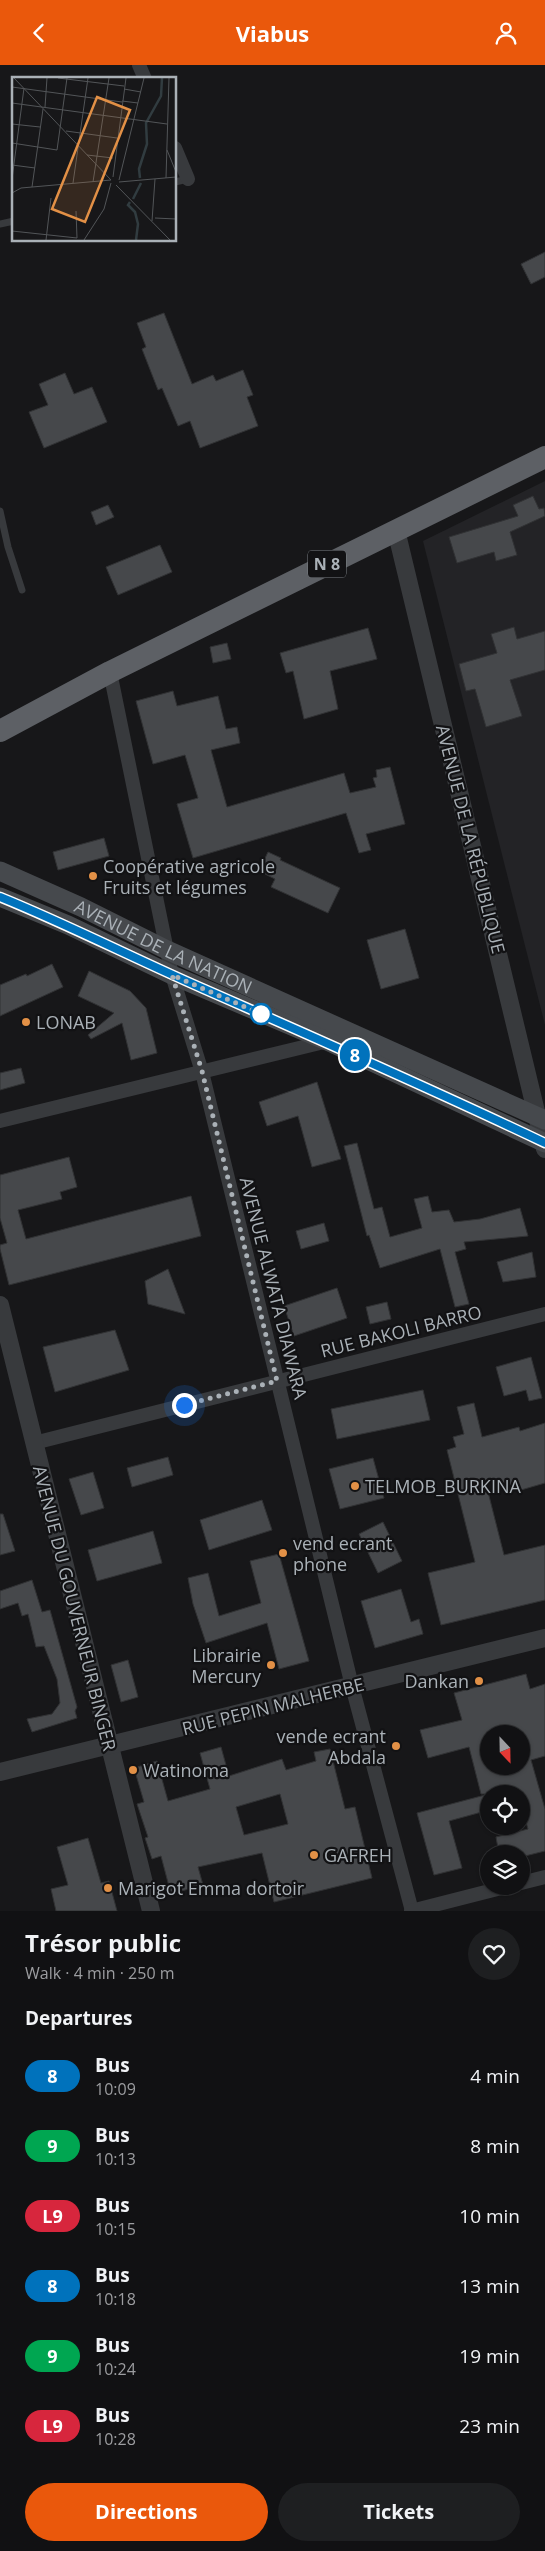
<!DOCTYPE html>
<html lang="en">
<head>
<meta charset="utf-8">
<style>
	:root { --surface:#111113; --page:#1e1f21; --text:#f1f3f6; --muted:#9c9da0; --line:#303133; --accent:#ea580c }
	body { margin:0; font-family:"Open Sans",sans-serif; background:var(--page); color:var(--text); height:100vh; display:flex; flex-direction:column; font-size:19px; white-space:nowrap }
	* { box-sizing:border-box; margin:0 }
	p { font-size:16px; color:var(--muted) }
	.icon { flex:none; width:28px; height:28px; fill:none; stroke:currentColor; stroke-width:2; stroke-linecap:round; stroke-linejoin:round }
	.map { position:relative; height:1846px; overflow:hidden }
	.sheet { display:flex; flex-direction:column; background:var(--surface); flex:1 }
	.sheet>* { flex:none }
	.badge { padding:0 10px; border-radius:16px; font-size:18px; line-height:32px }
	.needle { width:32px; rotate:158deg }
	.tools { position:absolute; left:480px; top:1660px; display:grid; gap:10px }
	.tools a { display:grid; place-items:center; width:50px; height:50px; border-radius:50%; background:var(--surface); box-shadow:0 1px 4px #0004,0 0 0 1px var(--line); font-size:25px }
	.you { position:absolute; width:25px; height:25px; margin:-12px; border:4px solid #fff; border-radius:50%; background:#1a73e8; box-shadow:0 0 0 8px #1a73e833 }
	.map>.badge { position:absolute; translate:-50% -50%; box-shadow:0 0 0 2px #fff }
	h2 { padding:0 25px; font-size:19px; line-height:45px }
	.round { display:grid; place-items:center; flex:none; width:52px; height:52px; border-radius:26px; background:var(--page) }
	.summary { display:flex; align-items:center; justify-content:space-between; height:85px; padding:0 25px }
	h1 { font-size:24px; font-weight:700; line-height:38px }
	.action { display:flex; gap:10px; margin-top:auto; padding:10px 25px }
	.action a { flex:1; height:58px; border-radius:30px; background:var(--accent); color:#fff; font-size:20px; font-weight:700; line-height:58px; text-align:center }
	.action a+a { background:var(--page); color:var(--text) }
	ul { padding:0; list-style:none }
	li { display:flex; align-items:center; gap:15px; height:70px; padding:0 25px }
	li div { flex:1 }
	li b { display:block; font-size:19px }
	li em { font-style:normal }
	li .badge { min-width:55px; font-weight:700; text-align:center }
	header { display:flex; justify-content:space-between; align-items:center; height:65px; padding:0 25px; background:var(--accent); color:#fff; font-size:22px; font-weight:700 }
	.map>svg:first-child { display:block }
</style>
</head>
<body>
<header><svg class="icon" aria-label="back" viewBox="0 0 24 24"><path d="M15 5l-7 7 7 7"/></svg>Viabus<svg class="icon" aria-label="person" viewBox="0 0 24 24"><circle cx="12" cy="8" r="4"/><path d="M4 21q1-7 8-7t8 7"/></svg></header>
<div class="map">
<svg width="545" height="1846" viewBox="0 0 545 1846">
	<rect width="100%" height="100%" fill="#171719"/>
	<path fill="#232326" d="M545 416V960L423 476Z"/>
	<g fill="#46484b" stroke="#313234" fill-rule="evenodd">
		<path d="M545 187V212L531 219 521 199Z"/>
		<path d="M164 248 192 319 213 310 216 316 243 305 253 330 247 332 258 361 200 383 190 356 178 361 162 323 158 325 142 284 146 282 137 258Z"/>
		<path d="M65 308 74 329 92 322 107 357 44 383 29 347 48 340 39 319Z"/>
		<path d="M533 431 539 444 544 443 545 451 510 467 517 490 496 496 494 487 457 498 449 472 518 451 513 440Z"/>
		<path d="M108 440 114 452 96 460 91 447Z"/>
		<path d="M160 480 172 507 118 530 106 502Z"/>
		<path d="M514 562 517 574 545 566V605L510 615 522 651 486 662 475 624 466 626 459 599 497 588 491 569Z"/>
		<path d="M368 563 377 594 330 606 338 644 304 654 293 606 286 608 280 588Z"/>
		<path d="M227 578 231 594 213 598 210 582Z"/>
		<path d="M173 626 177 641 218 631 226 664 237 662 240 678 211 685 227 742 344 708 350 728 376 722 373 713 377 712 376 705 390 702 405 759 366 769 371 785 359 788 346 748 193 793 177 739 198 733 185 690 153 699 136 636Z"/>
		<path d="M104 773 109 791 58 805 53 787Z"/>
		<path d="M268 787 281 793 280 795 340 823 328 848 271 822 275 814 259 806Z"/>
		<path d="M405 864 419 913 381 924 367 875Z"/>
		<path d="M52 899 63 922 0 951V920L26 909 27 911Z"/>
		<path d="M89 906 130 926 146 943 157 988 131 995 122 958 91 974 88 970 114 948 78 931Z"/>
		<path d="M21 1003 25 1018 0 1025V1008Z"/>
		<path d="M317 1017 341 1094 312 1102 298 1051 267 1061 259 1037Z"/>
		<path d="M357 1078 374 1144 382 1142 390 1172 422 1163 414 1134 428 1131 432 1147 449 1145 454 1157 480 1154 520 1143 528 1171 464 1177 466 1184 455 1187 469 1239 455 1242 440 1184 380 1203 369 1170 367 1171 344 1081Z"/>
		<path d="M69 1092 77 1122 60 1127 62 1134 18 1145 26 1174 191 1131 201 1171 9 1220 0 1184V1180L7 1178 0 1153V1110Z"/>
		<path d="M324 1158 329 1176 301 1184 296 1166Z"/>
		<path d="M532 1187 536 1212 503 1217 497 1197Z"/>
		<path d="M168 1204 185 1249 148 1239 145 1216Z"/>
		<path d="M337 1223 347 1253 294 1271 284 1241Z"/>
		<path d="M387 1237 391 1254 370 1259 366 1242Z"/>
		<path d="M115 1265 129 1305 55 1327 43 1282Z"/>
		<path d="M531 1292 542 1333 529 1336 526 1325 504 1331 496 1302Z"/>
		<path d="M423 1325 430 1355 337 1374 331 1344Z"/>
		<path d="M474 1338 482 1372 519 1362 520 1366 545 1358V1418L521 1425 485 1415 504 1490 545 1480V1535L441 1560 428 1508 475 1497 447 1385 456 1382 453 1372 464 1369 457 1342Z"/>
		<path d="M168 1392 173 1410 132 1422 127 1403Z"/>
		<path d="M373 1393 384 1433 340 1444 329 1404Z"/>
		<path d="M93 1407 104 1443 81 1450 69 1414Z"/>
		<path d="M262 1435 272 1465 209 1485 200 1455Z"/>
		<path d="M0 1449H3L15 1486 0 1490Z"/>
		<path d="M383 1457 402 1496 378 1508 359 1469Z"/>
		<path d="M153 1466 162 1498 97 1516 88 1485Z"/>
		<path d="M279 1489 309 1596 279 1604 267 1558 206 1578 193 1539 188 1513 208 1508 219 1551 261 1538 250 1496Z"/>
		<path d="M32 1515 42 1547 50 1545 77 1642 75 1646 77 1653 32 1667 27 1654 52 1649 60 1638 57 1614 44 1581 36 1582 28 1549 22 1551 18 1538 0 1544V1526Z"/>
		<path d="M401 1524 411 1557 419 1554 423 1569 375 1583 361 1536Z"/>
		<path d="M128 1595 138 1632 121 1637 111 1600Z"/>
		<path d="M526 1609 530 1624 545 1619V1691L531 1695 545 1744V1786L521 1792V1789H499L496 1772 528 1764 521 1740V1729H481L469 1682 428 1693 420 1665 462 1655 454 1628ZM489 1669H521V1701H489Z"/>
		<path d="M221 1682 229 1711 282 1694 286 1705 316 1696 314 1687 330 1684 345 1744 355 1742 372 1813 274 1837 262 1788 198 1802 203 1820 171 1829 161 1791 152 1794 145 1773 148 1772 137 1739 144 1737 134 1703 157 1696 168 1736 210 1724 200 1688ZM280 1729 288 1759 244 1770 236 1742Z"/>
		<path d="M489 1729V1745L449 1756 462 1803 434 1810 417 1748Z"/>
		<path d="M88 1773 101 1818 109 1816 117 1846H56L51 1824 68 1820 57 1782Z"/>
	</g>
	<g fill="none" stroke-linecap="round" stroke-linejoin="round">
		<g stroke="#383a3d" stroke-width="7">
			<path d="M175 117 188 114"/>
			<path d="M0 159 14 156"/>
			<path d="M0 446 8 482 22 525"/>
		</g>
		<g stroke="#383a3d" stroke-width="14">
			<path d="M139 0 145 14"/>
			<path d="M175 83 188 114"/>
			<path d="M110 607 172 910 202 1007 352 1621 412 1846"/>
			<path d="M0 1056 328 976"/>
			<path d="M34 1378 545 1249"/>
			<path d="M521 1818 545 1812"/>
			<path d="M411 1846 509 1821"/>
		</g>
		<g stroke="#383a3d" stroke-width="18">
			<path d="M396 465 545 1084"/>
			<path d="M0 1240 151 1846"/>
			<path d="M0 1707 545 1573"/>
		</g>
		<g stroke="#46494d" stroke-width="19">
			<path id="s1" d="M0 806 81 842 167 885 545 1055"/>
			<path d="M0 832 68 860 172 910 327 976 545 1078"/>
		</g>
		<path stroke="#5d6065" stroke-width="22" d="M0 666 110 607 545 392"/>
	</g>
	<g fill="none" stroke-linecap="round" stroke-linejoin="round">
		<g stroke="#fff" stroke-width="11">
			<path id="line" d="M0 832C69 860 135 894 204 924 318 974 432 1024 545 1078"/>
		</g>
		<use href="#line" stroke="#0072bc" stroke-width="8"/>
		<path stroke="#aab1b7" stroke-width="5" stroke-dasharray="0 9" d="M184 1340 277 1316 202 1006 172 910 261 949"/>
	</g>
	<g fill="#e29046" stroke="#121214" stroke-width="2">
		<circle cx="93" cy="811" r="5"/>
		<circle cx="26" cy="957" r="5"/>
		<circle cx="355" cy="1421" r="5"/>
		<circle cx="283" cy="1488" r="5"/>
		<circle cx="271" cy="1600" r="5"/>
		<circle cx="479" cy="1616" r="5"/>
		<circle cx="396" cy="1681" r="5"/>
		<circle cx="133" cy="1705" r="5"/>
		<circle cx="314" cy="1790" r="5"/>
		<circle cx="108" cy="1823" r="5"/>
	</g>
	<circle fill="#fff" stroke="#0072bc" stroke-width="2.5" cx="261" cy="949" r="10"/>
	<g text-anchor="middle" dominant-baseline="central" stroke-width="4.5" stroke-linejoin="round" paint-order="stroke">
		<rect fill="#121214" stroke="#7c8186" stroke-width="1" x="308" y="485.5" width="38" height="27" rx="4"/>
		<g font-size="16" font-weight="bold" fill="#aab1b7">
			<text x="327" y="499">N 8</text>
		</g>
		<g font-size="18" fill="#aab1b7" stroke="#121214">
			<text transform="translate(471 774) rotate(76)">AVENUE DE LA RÉPUBLIQUE</text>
			<text stroke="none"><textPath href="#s1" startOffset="180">AVENUE DE LA NATION</textPath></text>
			<text transform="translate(274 1223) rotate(76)">AVENUE ALWATA DIAWARA</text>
			<text transform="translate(401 1266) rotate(-14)">RUE BAKOLI BARRO</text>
			<text transform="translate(75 1543) rotate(76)">AVENUE DU GOUVERNEUR BINGER</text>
			<text transform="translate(273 1641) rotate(-14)">RUE PEPIN MALHERBE</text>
		</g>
		<g font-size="18" fill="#aab1b7" stroke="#121214" text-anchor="start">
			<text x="103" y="801">Coopérative agricole<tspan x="103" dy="21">Fruits et légumes</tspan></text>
			<text x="36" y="957">LONAB</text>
			<text x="365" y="1421">TELMOB_BURKINA</text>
			<text x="293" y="1478">vend ecrant<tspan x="293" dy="21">phone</tspan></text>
			<text x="261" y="1590" text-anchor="end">Librairie<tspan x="261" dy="21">Mercury</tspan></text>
			<text x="469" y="1616" text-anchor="end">Dankan</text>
			<text x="386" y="1671" text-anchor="end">vende ecrant<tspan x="386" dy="21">Abdala</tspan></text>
			<text x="143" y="1705">Watinoma</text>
			<text x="324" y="1790">GAFREH</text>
			<text x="118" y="1823">Marigot Emma dortoir</text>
		</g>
	</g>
	<g transform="translate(12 12)">
		<rect width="164" height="164" fill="#171719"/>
		<path fill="none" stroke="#313c40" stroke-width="2.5" d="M128 101 127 92 135 67 134 46 149 19 150 1M121 122 129 106M118 125 116 128 123 135 126 147 124 163"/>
		<path fill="none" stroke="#525558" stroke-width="1" d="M2 1 99 103M46 1 112 9M0 10 110 25M112 12 129 15M110 24 126 26M0 26 155 47M33 30 35 1M0 47 28 50M54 54 105 61M0 66 45 73 55 1M155 73 164 95M75 78 101 81M0 88 23 91M101 100 114 1M154 101 157 1M0 102 12 11M107 103 132 1M81 105 97 1M107 105 164 100M61 106 76 1M104 108 158 163M20 110 31 32M0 116 9 111 99 103M143 141 164 142M140 144 143 102M0 154 65 161 64 134M34 163 39 121M72 163 92 132 99 106"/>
		<path fill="#e29046" fill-opacity="0.15" stroke="#e29046" stroke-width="2.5" d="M85 20 118 33 73 145 40 132Z"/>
		<rect width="164" height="164" fill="none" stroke="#aab1b7" stroke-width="2.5"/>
	</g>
</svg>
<div class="tools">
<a><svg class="needle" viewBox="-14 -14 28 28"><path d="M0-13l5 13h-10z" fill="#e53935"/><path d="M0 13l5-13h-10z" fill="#9c9da0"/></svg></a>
<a><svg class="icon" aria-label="locate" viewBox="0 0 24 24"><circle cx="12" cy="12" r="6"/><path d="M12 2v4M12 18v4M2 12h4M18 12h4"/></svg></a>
<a><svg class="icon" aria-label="layers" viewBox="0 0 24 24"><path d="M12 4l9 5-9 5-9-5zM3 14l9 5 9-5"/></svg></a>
</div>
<div class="you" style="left:184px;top:1340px"></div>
<b class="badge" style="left:355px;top:990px;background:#0072bc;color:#fff">8</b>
</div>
<section class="sheet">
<div class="summary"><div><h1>Trésor public</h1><p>Walk · 4 min · 250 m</p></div><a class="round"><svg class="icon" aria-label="heart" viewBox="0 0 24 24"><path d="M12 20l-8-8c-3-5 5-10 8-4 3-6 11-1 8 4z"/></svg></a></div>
<h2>Departures</h2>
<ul>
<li><span class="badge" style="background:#0072bc;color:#fff">8</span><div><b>Bus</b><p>10:09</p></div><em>4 min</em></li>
<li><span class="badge" style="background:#00a651;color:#fff">9</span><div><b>Bus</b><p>10:13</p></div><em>8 min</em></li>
<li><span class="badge" style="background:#d7263d;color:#fff">L9</span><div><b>Bus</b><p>10:15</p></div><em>10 min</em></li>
<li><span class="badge" style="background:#0072bc;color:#fff">8</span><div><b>Bus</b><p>10:18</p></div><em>13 min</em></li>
<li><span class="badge" style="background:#00a651;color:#fff">9</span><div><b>Bus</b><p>10:24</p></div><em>19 min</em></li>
<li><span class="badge" style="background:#d7263d;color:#fff">L9</span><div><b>Bus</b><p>10:28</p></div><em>23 min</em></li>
</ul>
<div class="action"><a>Directions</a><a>Tickets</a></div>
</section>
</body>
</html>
